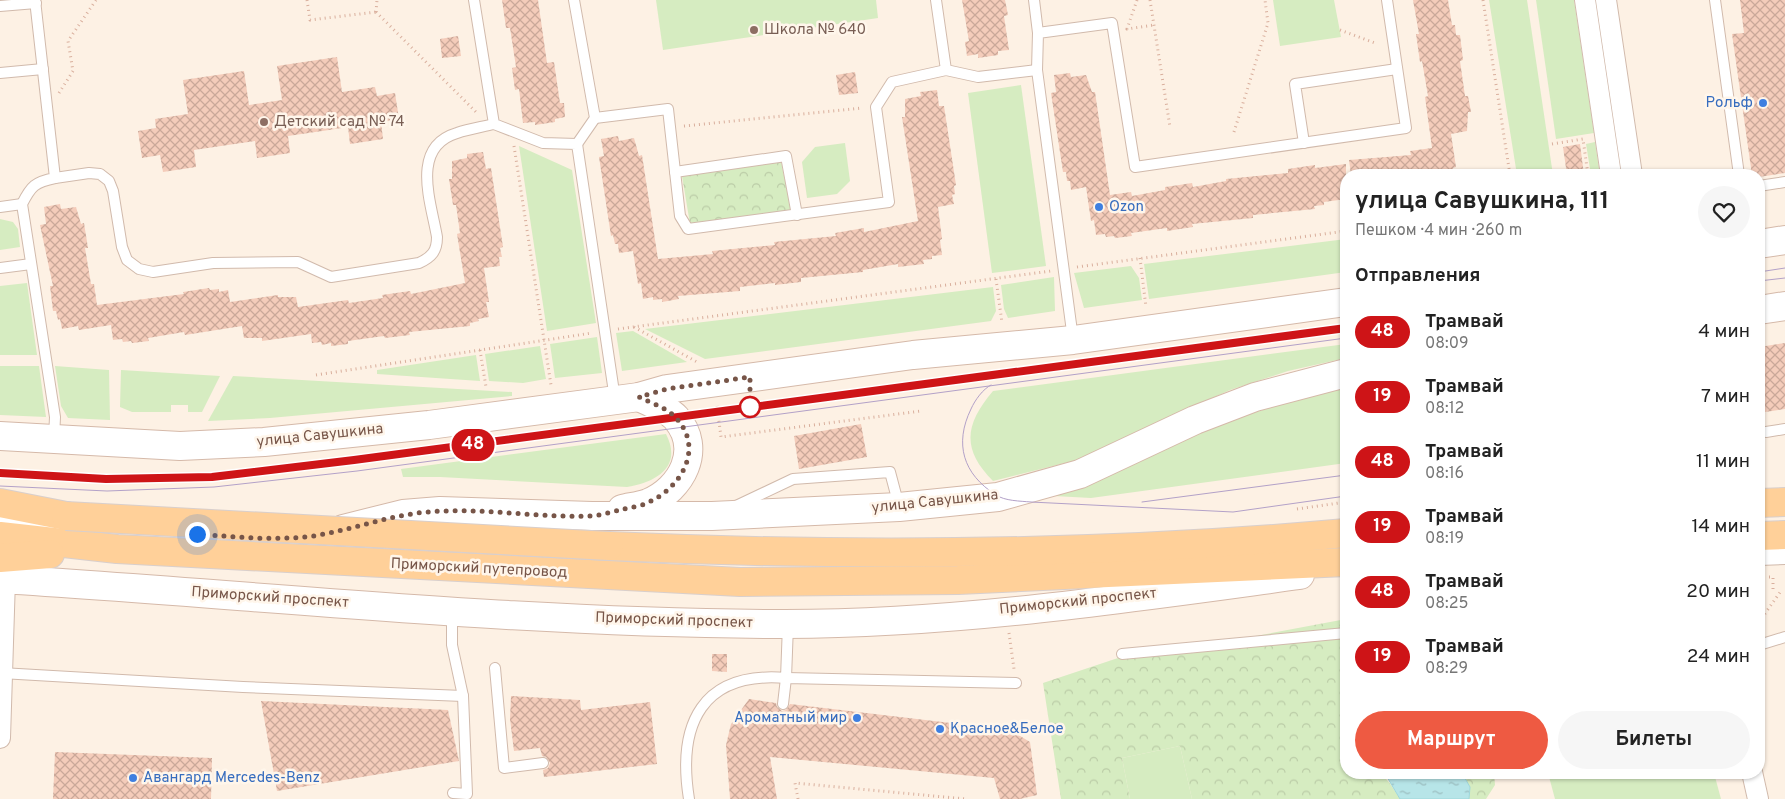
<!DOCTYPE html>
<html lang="ru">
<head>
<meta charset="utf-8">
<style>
	:root { --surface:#fff; --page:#f6f6f6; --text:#222; --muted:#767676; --accent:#ee5a42 }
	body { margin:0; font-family:Overpass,sans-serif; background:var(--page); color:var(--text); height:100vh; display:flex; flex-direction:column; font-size:19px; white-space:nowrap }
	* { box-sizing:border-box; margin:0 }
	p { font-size:16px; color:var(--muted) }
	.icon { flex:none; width:28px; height:28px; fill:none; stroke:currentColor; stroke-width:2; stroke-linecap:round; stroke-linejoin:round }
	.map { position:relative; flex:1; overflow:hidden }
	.side { position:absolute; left:1340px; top:169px; width:425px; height:610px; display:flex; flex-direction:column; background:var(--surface); border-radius:20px; box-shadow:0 1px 4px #0004 }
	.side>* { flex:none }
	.badge { padding:0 10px; border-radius:16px; font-size:18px; line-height:32px }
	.you { position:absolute; width:25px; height:25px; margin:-12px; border:4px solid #fff; border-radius:50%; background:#1a73e8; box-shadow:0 0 0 8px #1a73e833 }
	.map>.badge { position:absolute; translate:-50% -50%; box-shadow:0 0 0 2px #fff }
	h2 { padding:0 15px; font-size:19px; line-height:45px }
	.round { display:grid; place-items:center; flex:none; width:52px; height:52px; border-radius:26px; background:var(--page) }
	.summary { display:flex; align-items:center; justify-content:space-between; height:85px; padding:0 15px }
	h1 { font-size:24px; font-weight:700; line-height:38px }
	.cta { display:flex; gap:10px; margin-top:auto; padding:10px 15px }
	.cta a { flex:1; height:58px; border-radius:30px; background:var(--accent); color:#fff; font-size:20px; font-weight:700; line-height:58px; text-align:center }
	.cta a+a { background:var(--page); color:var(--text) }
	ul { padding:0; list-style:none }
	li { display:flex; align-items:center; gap:15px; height:65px; padding:0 15px }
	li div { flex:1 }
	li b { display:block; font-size:19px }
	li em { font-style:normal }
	li .badge { min-width:55px; font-weight:700; text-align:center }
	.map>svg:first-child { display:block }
</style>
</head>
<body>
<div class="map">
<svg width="1785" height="799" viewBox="0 0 1785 799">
	<defs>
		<pattern id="forest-crowns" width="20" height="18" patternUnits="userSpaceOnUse" patternTransform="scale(1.25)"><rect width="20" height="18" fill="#d6ecc1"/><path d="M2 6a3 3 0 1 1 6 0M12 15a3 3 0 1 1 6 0" fill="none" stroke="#bbcca7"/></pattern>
		<pattern id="water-ripples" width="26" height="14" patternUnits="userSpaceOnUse" patternTransform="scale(1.25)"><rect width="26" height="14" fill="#b7e5e8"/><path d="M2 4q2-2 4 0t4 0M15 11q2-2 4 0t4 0" fill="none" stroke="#9abcbe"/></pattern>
		<pattern id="building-cross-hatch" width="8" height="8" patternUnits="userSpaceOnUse" patternTransform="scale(1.25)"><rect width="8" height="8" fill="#f4ccba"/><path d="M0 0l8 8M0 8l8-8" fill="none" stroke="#caa899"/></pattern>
	</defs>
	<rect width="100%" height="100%" fill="#fdf1e4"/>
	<g fill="#d6ecc1">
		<path d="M656 0H876L878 18 663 50Z"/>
		<path d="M1273 0H1334L1341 37 1280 46Z"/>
		<path d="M1489 0H1527L1553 175H1517Z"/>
		<path d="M1536 0H1574L1594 133 1556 139Z"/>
		<path d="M1021 85 1046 266 992 273 968 93Z"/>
		<path d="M1595 142 1600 175H1591L1586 144Z"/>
		<path d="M845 143 850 181 837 194 807 198 802 162 815 147Z"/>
		<path d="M519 146 572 170 596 323 547 331Z"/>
		<path d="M0 219 13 222 18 229 20 247 0 250Z"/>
		<path d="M1346 239V272L1149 299 1144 264Z"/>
		<path d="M1131 266 1139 278 1142 300 1084 308 1074 273Z"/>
		<path d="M1054 277 1055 311 1008 318 1004 309 1001 285Z"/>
		<path d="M27 283 37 355H0V286Z"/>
		<path d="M993 287 996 311 991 321 705 359 645 329Z"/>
		<path d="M633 331 687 362 622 371 616 333Z"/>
		<path d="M597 337 602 373 555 378 550 344Z"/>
		<path d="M1346 344V358L1288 371 1230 390 1077 460 993 481C961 449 965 424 993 391Z"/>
		<path d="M540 346 546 379 523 383 489 381 485 354Z"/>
		<path d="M476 355 480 381 377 374V370Z"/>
		<path d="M0 366H39L46 417 0 415Z"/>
		<path d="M55 366 109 370 110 420 68 418 61 406Z"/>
		<path d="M121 370 220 376 202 412H188V405H171V412H132L120 407Z"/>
		<path d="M233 376 512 392V396L270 418 208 421Z"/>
		<path d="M1346 387V463L1091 498 1054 496C1099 482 1138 460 1180 441 1234 418 1289 400 1346 387Z"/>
		<path d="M666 434C683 467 656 482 627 487L440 477H403L401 469Z"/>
		<path d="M1180 746 1192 799H1130L1122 758Z"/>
		<path d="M1548 773H1714L1721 799H1555Z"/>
	</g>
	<g fill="url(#forest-crowns)">
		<path d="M781 161 791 210 690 224 682 176Z"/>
		<path d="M1346 619V736L1343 737 1346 743V772C1382 773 1381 768 1400 799H1192L1180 746 1122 758 1130 799H1061L1043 683 1121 657 1213 644Z"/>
		<path d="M1462 773H1494L1495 785 1486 799H1469L1470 787Z"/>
	</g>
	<path fill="url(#water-ripples)" stroke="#9dd6db" d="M1377 773H1462L1470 787 1469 799H1400L1387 777Z"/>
	<g fill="url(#building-cross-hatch)">
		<path d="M502 0H538L547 63 554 62 560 103H564L565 117 555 119V122L535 125V122L523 123 519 89 515 90 512 68 516 67 510 28H506Z"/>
		<path d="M962 0H1005L1008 15 1004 16 1009 50 998 51V55L978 58V54L967 56 965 42 969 41Z"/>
		<path d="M1413 0H1448L1452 25H1455L1456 35H1460L1463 60 1460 61 1465 96H1468L1471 112H1468L1467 131 1451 134 1456 167 1453 168 1454 175H1351L1349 160 1411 155 1410 151 1432 148 1425 97 1428 96 1422 61 1420 62 1416 34H1419Z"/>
		<path d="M1740 0H1785V173L1759 177 1752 175 1732 34 1744 33Z"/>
		<path d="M458 36 461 56 442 58 440 39Z"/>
		<path d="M337 57 342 92 375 87 377 96 395 93 399 119 381 122 383 139 350 144 348 127 329 130 288 136 290 153 257 158 255 141 194 150 196 167 163 172 160 155 142 158 138 131 156 128 155 119 188 114 183 80 244 71 249 105 282 100 277 66Z"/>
		<path d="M855 72 858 93 839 95 836 75Z"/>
		<path d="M1070 73 1071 77 1086 75 1092 92H1095L1110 195 1131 192 1132 196 1165 190V187L1179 185 1192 183 1193 187 1226 181V179L1288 173V169L1315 165V168L1346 164V199L1324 202V205L1314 206 1315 209 1253 215V218L1192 224 1193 227 1167 231V228L1131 233 1132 236 1115 238 1114 236 1106 237 1105 234 1096 235 1094 220 1091 221 1086 187 1071 190 1070 181H1067L1066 172H1063L1051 93 1056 92 1054 75Z"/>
		<path d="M937 90 939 106H944L956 185 954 186 955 194 952 195 954 204 938 207 942 239 940 240 942 255 932 256V259L923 260 924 264 898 267V264L863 270V272L801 278V282L775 285V283L740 287V291L678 296 679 299 662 302V299L653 300V297L643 299 641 283 638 284 633 251 619 253 618 244H615L613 235 611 236 599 157 604 156 601 139 618 136 619 141 634 138 639 156 642 155 658 259 713 254 712 251 775 245 774 242 836 236 835 233 864 228V232L918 221 902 117H905V99L921 96 920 92Z"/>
		<path d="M1580 144 1584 175H1567L1563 147Z"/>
		<path d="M483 152 486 169 491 168 503 247 500 248 502 257H499L500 266 484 268 489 302H486L489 317 478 319 479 321 470 323V326L409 332 410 335 385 338 384 336 348 341V344L331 346V343L322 345 321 342 312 343 311 334 262 341V338H244L242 326 185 335 184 332 148 338 149 341 132 343 131 341 123 342 122 339 113 340 111 325 79 330 78 326 62 329 60 319 58 320 56 311H53L50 286H53L40 225 46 224 44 207 60 204 61 209 76 207 81 224 84 223 88 248H85L91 284H94L97 305 184 294 183 292 209 288 210 290 219 289V292L228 290 230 302 278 295V297H296L298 307 348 300 349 303 383 298 382 295 410 291 411 294 465 283 457 234 460 233 456 205H453L449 179H452V161L467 158V154Z"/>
		<path d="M1785 343V409L1759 413V347Z"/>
		<path d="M861 424 867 457 799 469 794 436Z"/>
		<path d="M712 654H727V672L712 671Z"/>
		<path d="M511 696 580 700 581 710 650 702 657 764 544 777 543 770 548 768 550 763 546 757 542 756 540 748 514 751 510 719Z"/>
		<path d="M749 699 776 703 777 707 782 711 786 710 790 704 1010 730 1030 742 1037 795 1020 799H1000L994 778 770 757 777 799H730L726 745 731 724Z"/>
		<path d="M261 701 448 710 459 761 277 791Z"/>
		<path d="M55 752 212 758 211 799H53Z"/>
	</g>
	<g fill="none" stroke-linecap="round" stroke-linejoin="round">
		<g stroke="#d1baac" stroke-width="12">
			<g id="lane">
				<path d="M35 0 55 178C35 182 31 186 22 204L55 417 54 438"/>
				<path d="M474 0 494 124 543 143 577 144 615 399"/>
				<path d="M574 0 595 118 577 144"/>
				<path d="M936 0 946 70 978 77 1037 70"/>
				<path d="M1034 0 1038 33"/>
				<path d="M1715 0 1739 175"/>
				<path d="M0 6 36 3"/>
				<path d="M0 73 43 69"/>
				<path d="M595 118 668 109 680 216 688 229 889 202 876 107 892 82 946 70"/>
				<path d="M1304 143 1295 84 1397 69"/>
				<path d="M675 172 786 156 797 215"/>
				<path d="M55 178 89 173 100 174 109 181 113 191 122 247 127 260 139 269 153 272 213 263 298 262 331 277 419 263C432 257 437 251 437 237 431 202 410 147 457 133 469 129 482 127 494 124"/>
				<path d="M1759 186 1785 182"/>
				<path d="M0 207 22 204"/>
				<path d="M0 268 31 264"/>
				<path d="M1073 339 1037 70 1038 33 1112 23 1135 167 1406 128 1387 0"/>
				<path d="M1766 432 1785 429"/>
				<path d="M736 506 793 479 890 472 899 506"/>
				<path d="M452 613V645L463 696 467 794 453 793"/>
				<path d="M1759 645 1785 637"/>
				<path d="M1122 654 1346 633"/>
				<path d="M495 668 504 768 543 763"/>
				<path d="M1 673 243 687 463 696"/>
				<path d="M783 704 786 678 1016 683"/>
				<path d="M689 799C677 724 702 671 786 678L788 625"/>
			</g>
		</g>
		<g stroke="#d1baac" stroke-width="22">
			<g id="street">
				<path d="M1585 0 1611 175"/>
				<path d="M1606 0 1632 175"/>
				<path d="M1759 555 1785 554"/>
				<path d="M0 738 5 579"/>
				<path d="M1752 772 1758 799"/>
			</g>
		</g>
		<g stroke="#d5b9a9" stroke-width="30">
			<g id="secondary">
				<path d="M1759 244 1785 240"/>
				<path d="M1759 310 1785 306"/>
				<path d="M0 436 180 446 264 442 429 425 639 397 667 389 913 355 1073 340 1346 302"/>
				<path d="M622 509C630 507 640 506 648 503 682 489 703 449 676 418 667 408 651 403 639 397"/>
				<path d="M0 521 72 526"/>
				<path d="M343 529 403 514 440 511 592 516H712L899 507 998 497 1080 474 1195 420 1255 397 1346 373"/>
				<path d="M0 579C261 595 523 624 785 624 957 624 1130 598 1300 575"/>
			</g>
		</g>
		<g stroke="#d9cfcc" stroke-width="30">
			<g id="primary">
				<path d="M0 503 66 516"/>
				<path d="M1759 503 1785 502"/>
				<path d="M0 536 117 549 740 582 958 580 1346 562"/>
				<path d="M1759 536 1785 535"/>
				<path d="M609 546C854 557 1102 555 1346 533"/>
				<path d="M0 558 50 554"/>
			</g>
		</g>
		<g stroke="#d9af9d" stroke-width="3" stroke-dasharray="1 4" stroke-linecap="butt">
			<path d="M307 0 310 20 376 12"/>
			<path d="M1137 0 1127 29 1154 25"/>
			<path d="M1150 0 1170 127"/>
			<path d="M1483 0 1510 175"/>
			<path d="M376 12 478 114"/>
			<path d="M376 12 377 0"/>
			<path d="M1340 30 1375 43"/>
			<path d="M59 93 73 71 68 41 96 0"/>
			<path d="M684 126 862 108"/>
			<path d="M1234 132 1268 23 1265 0"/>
			<path d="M1552 144 1583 139 1588 175"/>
			<path d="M514 146 551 385"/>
			<path d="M1140 258 1146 307"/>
			<path d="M1077 267 1346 231"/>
			<path d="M996 279 1002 323"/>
			<path d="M634 327 697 362"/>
			<path d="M618 329 1051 271"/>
			<path d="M480 350 486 387"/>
			<path d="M316 375 592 333"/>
			<path d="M717 406 721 437 921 411"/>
			<path d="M1297 509 1346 502"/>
			<path d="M1759 577H1773V591"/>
			<path d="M1759 622 1781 591"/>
			<path d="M1009 633 1014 669"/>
			<path d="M798 799 795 783 966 799"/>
		</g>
		<use href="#lane" stroke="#fff" stroke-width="10"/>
		<use href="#street" stroke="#fff" stroke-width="20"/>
		<use href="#secondary" stroke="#fff" stroke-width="28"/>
		<use href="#primary" stroke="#ffd099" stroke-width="28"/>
		<g stroke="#b3a1c8" stroke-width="1">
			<path d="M1759 272 1785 268"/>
			<path d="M1759 281 1785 278"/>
			<path d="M991 385C983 389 975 400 971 409 954 444 963 474 996 495 1005 501 1020 501 1031 502L1233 512 1346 496"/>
			<path d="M0 474 106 479 212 477 355 460 1346 327"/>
			<path d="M0 486 107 491 214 487 357 471 1346 338"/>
			<path d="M1142 502 1346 475"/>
		</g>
		<g stroke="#d9cfcc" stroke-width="30" stroke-linecap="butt">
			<path id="primary-bridge" d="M66 516 609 546"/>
		</g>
		<use href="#primary-bridge" stroke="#ffd099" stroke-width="28"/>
	</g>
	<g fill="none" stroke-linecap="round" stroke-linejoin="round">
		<g stroke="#fff" stroke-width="11">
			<path id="line" d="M0 473 106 479 212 477 354 460 1346 328"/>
		</g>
		<use href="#line" stroke="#ce1417" stroke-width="8"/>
		<path stroke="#775548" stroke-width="5" stroke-dasharray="0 9" d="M197 534C236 537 274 541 313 536 352 530 389 515 428 512 482 507 536 518 590 516 601 516 613 511 624 509 632 507 642 506 649 502 682 487 705 447 675 417 665 407 651 403 639 397L667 389 750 377V407"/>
	</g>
	<g fill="#8d6e63" stroke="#fff6eb" stroke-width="2">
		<circle cx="754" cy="30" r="5"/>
		<circle cx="264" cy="122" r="5"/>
	</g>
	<g fill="#3f7fe0" stroke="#fff6eb" stroke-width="2">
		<circle cx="1763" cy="103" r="5"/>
		<circle cx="1099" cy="207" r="5"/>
		<circle cx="857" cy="718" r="5"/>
		<circle cx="940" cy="729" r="5"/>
		<circle cx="133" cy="778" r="5"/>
	</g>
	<circle fill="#fff" stroke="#ce1417" stroke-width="2.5" cx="750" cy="407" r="10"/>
	<g text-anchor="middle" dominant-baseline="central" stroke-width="5" stroke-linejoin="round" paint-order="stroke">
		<g font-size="15" fill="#785e54" stroke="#fff6eb" text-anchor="start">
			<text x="764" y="30">Школа № 640</text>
			<text x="274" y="122">Детский сад № 74</text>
		</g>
		<g font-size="15" fill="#366cbe" stroke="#fff6eb" text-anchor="start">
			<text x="1753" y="103" text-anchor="end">Рольф</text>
			<text x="1109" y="207">Ozon</text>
			<text x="847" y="718" text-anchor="end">Ароматный мир</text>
			<text x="950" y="729">Красное&amp;Белое</text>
			<text x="143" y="778">Авангард Mercedes-Benz</text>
		</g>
		<g font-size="15" fill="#775548" stroke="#fff6eb">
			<text transform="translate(320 436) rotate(-6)">улица Савушкина</text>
			<text transform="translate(935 502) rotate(-6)">улица Савушкина</text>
			<text transform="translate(479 569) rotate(3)">Приморский путепровод</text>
			<text transform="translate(270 598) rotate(4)">Приморский проспект</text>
			<text transform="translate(1078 602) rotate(-6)">Приморский проспект</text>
			<text transform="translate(674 621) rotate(2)">Приморский проспект</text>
		</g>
	</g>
</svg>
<div class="you" style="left:197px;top:534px"></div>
<b class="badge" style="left:473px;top:445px;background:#ce1417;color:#fff">48</b>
<section class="side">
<div class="summary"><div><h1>улица Савушкина, 111</h1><p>Пешком · 4 мин · 260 m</p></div><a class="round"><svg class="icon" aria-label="heart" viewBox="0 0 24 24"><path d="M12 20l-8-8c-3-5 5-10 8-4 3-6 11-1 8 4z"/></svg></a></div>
<h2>Отправления</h2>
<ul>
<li><span class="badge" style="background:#ce1417;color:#fff">48</span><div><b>Трамвай</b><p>08:09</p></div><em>4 мин</em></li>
<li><span class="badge" style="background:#ce1417;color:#fff">19</span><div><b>Трамвай</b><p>08:12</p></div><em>7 мин</em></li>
<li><span class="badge" style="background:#ce1417;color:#fff">48</span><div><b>Трамвай</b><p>08:16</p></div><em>11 мин</em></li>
<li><span class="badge" style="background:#ce1417;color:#fff">19</span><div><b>Трамвай</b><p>08:19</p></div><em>14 мин</em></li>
<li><span class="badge" style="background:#ce1417;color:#fff">48</span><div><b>Трамвай</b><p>08:25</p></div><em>20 мин</em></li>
<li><span class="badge" style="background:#ce1417;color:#fff">19</span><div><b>Трамвай</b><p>08:29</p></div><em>24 мин</em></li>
</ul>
<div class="cta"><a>Маршрут</a><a>Билеты</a></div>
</section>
</div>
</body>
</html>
